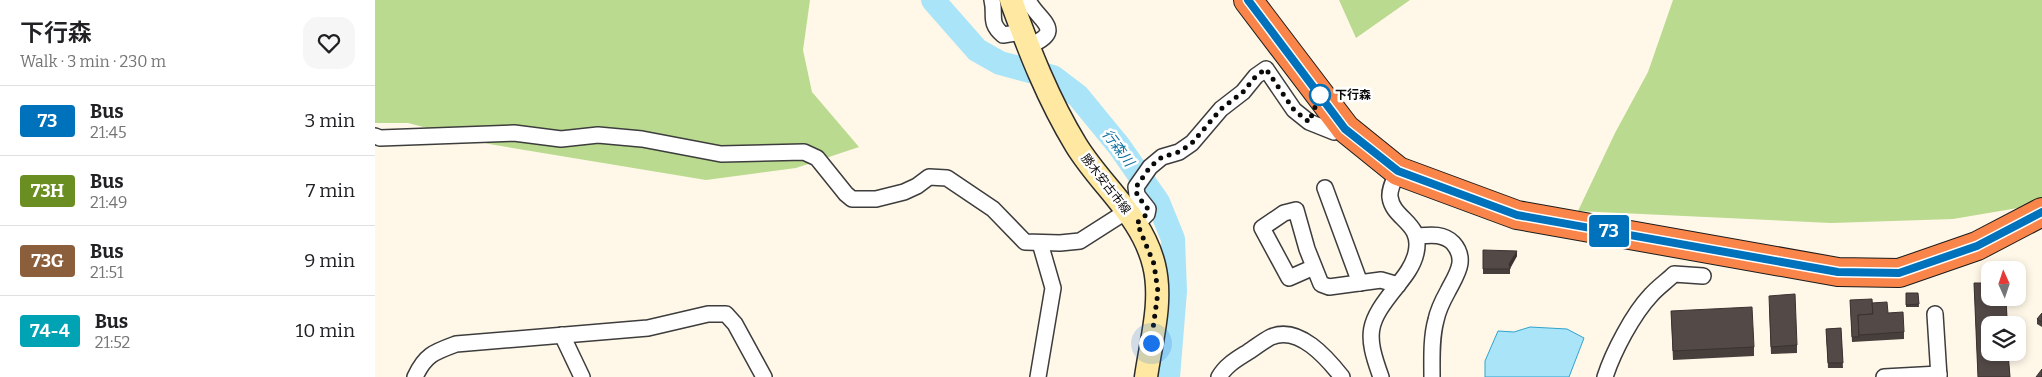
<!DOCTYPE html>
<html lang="en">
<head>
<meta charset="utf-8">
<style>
	:root { --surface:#fff; --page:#f6f6f6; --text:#202124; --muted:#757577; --line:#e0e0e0 }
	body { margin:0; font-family:Bitter,"Noto Sans JP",serif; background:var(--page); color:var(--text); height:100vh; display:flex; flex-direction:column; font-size:19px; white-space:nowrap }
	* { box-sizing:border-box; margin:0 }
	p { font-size:16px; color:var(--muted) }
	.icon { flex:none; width:28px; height:28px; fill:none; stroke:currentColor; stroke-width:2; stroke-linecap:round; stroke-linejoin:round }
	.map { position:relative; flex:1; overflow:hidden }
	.panel { display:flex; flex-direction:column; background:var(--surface); width:375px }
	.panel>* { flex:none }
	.badge { padding:0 10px; border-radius:4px; font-size:18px; line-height:32px }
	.needle { width:32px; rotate:357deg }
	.tools { position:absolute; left:1606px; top:261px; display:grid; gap:10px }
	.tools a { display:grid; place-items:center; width:45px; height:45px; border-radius:10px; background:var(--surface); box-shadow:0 2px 8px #0003; font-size:25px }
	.you { position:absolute; width:25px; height:25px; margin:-12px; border:4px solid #fff; border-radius:50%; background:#1a73e8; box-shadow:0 0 0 8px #1a73e833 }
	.map>.badge { position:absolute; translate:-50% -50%; box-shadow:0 0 0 2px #fff }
	.round { display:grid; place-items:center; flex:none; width:52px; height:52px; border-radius:15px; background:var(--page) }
	.headline { display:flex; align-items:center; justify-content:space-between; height:85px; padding:0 20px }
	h1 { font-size:24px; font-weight:600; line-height:38px }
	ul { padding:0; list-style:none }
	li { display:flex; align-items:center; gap:15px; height:70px; padding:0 20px; border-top:1px solid var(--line) }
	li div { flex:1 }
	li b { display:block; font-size:19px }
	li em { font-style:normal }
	li .badge { min-width:55px; font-weight:700; text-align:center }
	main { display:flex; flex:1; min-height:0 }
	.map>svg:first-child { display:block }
</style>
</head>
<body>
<main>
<section class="panel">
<div class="headline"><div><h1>下行森</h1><p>Walk · 3 min · 230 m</p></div><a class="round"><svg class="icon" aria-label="heart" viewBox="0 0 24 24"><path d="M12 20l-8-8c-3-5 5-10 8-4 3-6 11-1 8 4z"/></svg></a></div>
<ul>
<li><span class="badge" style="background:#0072bc;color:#fff">73</span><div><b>Bus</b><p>21:45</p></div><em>3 min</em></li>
<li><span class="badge" style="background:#6b8e23;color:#fff">73H</span><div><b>Bus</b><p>21:49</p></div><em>7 min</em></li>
<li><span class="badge" style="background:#8b5e3c;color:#fff">73G</span><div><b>Bus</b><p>21:51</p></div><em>9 min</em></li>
<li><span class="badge" style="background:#00a3b4;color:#fff">74-4</span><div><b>Bus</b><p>21:52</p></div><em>10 min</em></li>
</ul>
</section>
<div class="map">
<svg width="1667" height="377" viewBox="0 0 1667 377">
	<rect width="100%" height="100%" fill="#fff7e7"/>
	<g fill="#bada8f">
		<path d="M0 0H435L428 50 437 92 484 147 421 168 331 180 114 144 33 123H0Z"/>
		<path d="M964 0H1035L981 38Z"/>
		<path d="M1298 0H1667V204L1578 219 1456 223 1203 211 1240 133 1273 72Z"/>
	</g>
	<path fill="#aae4f8" stroke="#2fa4d1" d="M1155 327 1192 329 1209 338 1194 377H1110V361L1123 331 1139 332Z"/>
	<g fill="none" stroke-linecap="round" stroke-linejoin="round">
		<path stroke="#aae4f8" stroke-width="24" d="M558 0 602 50 625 63 678 77 703 96 744 146 783 202 798 239 800 291 793 377"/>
		<g stroke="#3d3d3d" stroke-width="18">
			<g id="street">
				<path d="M617 0C621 16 613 22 628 35L648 32"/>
				<path d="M653 46C693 31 662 20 653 0"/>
				<path d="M0 136 5 138 139 133 186 139 223 135 267 139 346 154 429 152 442 158 471 194 477 199H501L529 192 542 186 554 177 572 178 618 209 650 242 685 243 705 241 752 211"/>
				<path d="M950 188 985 283"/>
				<path d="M763 223 772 214 773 209 762 195 761 187 775 167 787 157 804 152 817 143 846 109 868 92 881 76 891 69 919 110 934 122 959 132 971 129"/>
				<path d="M1042 236C1055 235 1068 233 1078 243 1093 260 1081 275 1073 291 1068 300 1063 310 1061 320 1056 338 1057 358 1057 377"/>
				<path d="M939 267 914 278 887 228 909 213 921 210 932 249 946 284 954 287 1006 280 1023 285"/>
				<path d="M1560 314 1564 377"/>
				<path d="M187 335 207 377"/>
				<path d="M40 377C50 355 59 352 81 344L273 328 333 314H351L360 324 389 377"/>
				<path d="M663 377 678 288 665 243"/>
				<path d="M844 377C851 365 862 359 873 352 881 347 888 341 896 337 924 325 952 358 967 377"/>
				<path d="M1006 377C990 333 992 323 1022 286 1030 276 1038 266 1041 253 1048 222 1018 220 1015 197 1014 188 1020 179 1023 171"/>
				<path d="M1230 377C1238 352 1258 314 1276 295 1283 287 1292 281 1299 274L1328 276"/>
				<path d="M1509 377 1564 374"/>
			</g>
		</g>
		<g stroke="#2c2c2c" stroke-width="25">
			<path id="secondary" d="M636 0C654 50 673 99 701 145 726 186 767 216 779 265 788 301 776 341 771 377"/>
		</g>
		<g stroke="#1b1b1b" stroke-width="30">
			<path id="highway" d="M873 0 971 129 1023 171 1142 215 1463 272 1524 273 1602 246 1667 212"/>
		</g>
		<use href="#street" stroke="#fff" stroke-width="15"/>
		<use href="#secondary" stroke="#ffe9a2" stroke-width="22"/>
		<use href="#highway" stroke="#f9854a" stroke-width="28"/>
	</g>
	<g fill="#473f3c">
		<path d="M1108 250 1142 256 1135 269V274H1108Z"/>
		<path d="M1599 283H1615V298H1631L1632 318 1642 317 1643 340H1642V325H1615V352H1633L1635 377H1603Z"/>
		<path d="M1531 293H1543L1544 307H1531Z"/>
		<path d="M1475 300 1497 305 1513 313 1529 332V339L1477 342Z"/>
		<path d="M1394 303 1422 345V353L1396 354Z"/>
		<path d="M1296 311 1379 347V356L1298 360Z"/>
		<path d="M1667 313V327L1662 324V319Z"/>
		<path d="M1466 328 1468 368H1453L1451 329Z"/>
	</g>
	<path fill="#3a3331" d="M1142 251V256L1134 269V264Z"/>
	<g fill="#534946" stroke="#3a3331">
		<path d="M1108 250 1142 251 1134 264 1135 269H1108Z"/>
		<path d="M1599 283H1615V298H1631L1632 318 1642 317 1643 331H1642V325H1615V352H1633L1635 377H1603Z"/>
		<path d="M1531 293H1543L1544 304 1531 305Z"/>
		<path d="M1420 294 1422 345 1396 347 1394 296Z"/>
		<path d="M1497 299 1498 314 1483 315 1484 337H1477L1475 300Z"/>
		<path d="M1512 302 1513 313 1528 312 1529 332 1484 335 1483 315 1498 314 1497 303Z"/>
		<path d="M1377 307 1379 347 1298 351 1296 311Z"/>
		<path d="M1667 313V322L1662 319Z"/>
		<path d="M1466 328 1468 363H1453L1451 329Z"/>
		<path d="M1667 369V376L1666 377H1661Z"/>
	</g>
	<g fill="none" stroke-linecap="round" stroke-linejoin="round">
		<g stroke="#fff" stroke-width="11">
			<path id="line" d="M873 0 970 129 1023 171 1142 215 1463 272 1524 273 1602 246 1667 212"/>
		</g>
		<use href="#line" stroke="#0072bc" stroke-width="8"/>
		<path stroke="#0a0a0a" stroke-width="5" stroke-dasharray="0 9" d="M776 343 783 292 779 264 762 223 772 214 773 209 762 195 761 187 775 167 787 157 804 152 817 143 846 109 868 92 881 76 891 69 919 110 934 122 945 95"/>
	</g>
	<circle fill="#fff" stroke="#0072bc" stroke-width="2.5" cx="945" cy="95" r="10"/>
	<g text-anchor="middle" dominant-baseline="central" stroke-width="5" stroke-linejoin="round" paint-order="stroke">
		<g font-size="12" font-weight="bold" fill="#0a0a0a" stroke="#fff" text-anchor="start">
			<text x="960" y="95">下行森</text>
		</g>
		<g font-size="12" fill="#0a0a0a" stroke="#fff">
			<text transform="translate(731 184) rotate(52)">勝木安古市線</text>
		</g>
		<g font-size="14" font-style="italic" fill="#11719e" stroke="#fff">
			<text transform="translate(743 148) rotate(53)">行森川</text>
		</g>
	</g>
</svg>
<div class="tools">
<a><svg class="needle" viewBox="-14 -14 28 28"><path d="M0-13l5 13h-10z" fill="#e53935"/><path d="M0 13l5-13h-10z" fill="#757577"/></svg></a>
<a><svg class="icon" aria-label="layers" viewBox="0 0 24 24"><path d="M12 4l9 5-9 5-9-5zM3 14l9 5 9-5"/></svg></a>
</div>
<div class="you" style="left:776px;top:343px"></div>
<b class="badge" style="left:1234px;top:231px;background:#0072bc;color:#fff">73</b>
</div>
</main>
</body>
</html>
